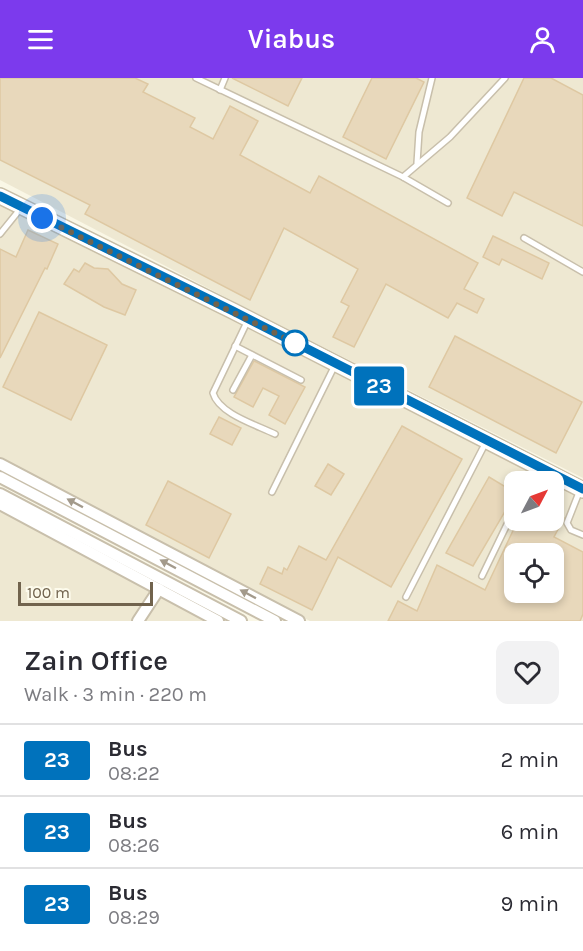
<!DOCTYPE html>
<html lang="en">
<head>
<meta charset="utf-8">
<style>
	:root { --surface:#fff; --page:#f2f2f3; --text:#2b2b33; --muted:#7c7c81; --line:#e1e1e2; --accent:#7c3aed }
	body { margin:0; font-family:Karla,sans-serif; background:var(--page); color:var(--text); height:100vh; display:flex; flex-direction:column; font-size:22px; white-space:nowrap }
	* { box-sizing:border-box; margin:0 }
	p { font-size:20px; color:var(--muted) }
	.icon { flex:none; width:33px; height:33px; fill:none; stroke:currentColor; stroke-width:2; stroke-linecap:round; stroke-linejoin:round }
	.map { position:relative; height:543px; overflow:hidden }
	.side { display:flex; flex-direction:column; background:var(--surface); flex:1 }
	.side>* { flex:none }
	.badge { padding:0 12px; border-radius:4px; font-size:21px; line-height:39px }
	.needle { width:39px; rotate:49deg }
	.fabs { position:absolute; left:504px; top:393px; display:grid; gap:12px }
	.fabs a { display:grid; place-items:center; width:60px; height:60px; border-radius:12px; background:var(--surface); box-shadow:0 3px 9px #0003; font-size:30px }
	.scale { position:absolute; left:18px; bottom:15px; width:135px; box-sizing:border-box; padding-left:6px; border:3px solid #71634d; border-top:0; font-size:16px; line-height:21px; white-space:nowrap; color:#71634d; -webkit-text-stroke:4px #fdfbec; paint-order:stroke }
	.you { position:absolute; width:30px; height:30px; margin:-15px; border:4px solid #fff; border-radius:50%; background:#1a73e8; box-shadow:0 0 0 9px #1a73e833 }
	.map>.badge { position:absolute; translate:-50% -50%; box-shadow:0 0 0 3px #fff }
	.round { display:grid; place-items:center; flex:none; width:63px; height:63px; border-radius:12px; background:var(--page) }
	.summary { display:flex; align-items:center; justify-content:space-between; height:102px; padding:0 24px }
	h1 { font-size:28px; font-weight:600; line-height:45px }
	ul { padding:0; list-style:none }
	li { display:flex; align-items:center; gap:18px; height:72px; padding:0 24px; border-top:2px solid var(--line) }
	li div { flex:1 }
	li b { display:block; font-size:22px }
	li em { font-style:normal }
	li .badge { min-width:66px; font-weight:700; text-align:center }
	header { display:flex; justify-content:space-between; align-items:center; height:78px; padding:0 24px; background:var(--accent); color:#fff; font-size:27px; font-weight:600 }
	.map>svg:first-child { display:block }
</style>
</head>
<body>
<header><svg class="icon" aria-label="menu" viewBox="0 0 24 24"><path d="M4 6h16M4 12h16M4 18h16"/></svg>Viabus<svg class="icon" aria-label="person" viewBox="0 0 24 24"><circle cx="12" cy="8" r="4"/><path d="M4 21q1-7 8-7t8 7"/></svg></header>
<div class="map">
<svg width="583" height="543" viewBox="0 0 583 543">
	<rect width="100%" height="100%" fill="#faf7e6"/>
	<g fill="#eee8d2" fill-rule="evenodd">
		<path d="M0 0H583V400L258 236 0 102Z"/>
		<path d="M0 122 551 403 514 404V442H554V405L583 420V543H310L0 379ZM514 476H554V514H514Z"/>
		<path d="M0 432 138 505 208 543H0Z"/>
	</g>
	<g fill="#e8d8bb" stroke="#dec8a2" stroke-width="1.5" fill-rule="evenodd">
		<path d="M0 0H135L148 6 143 14 195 40 190 49 213 61 230 28 258 43 240 77 310 115 319 98 478 185 464 211 484 221 477 235 457 225 448 240 386 206 354 269 333 259 349 228 341 224 358 191 284 150 250 222 85 136 90 127 0 82Z"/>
		<path d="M232 0H302L288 28Z"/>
		<path d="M372 0H416L424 4 386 81 343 59Z"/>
		<path d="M524 0H551L583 17V148L514 114 502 138 467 120Z"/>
		<path d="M28 152 58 166 47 191 45 190 0 280V171L16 179Z"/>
		<path d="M493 158 549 185 542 201 502 181 499 187 483 179Z"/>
		<path d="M85 185 94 190 108 191 122 206 136 212 125 237 104 229 64 206 74 191 79 194Z"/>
		<path d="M39 234 107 267 71 342 3 309Z"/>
		<path d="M455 258 582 324 556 375 429 309Z"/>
		<path d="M254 283 305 309 285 346 269 337 279 318 263 310 253 329 234 319Z"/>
		<path d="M219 339 241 350 232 367 210 356Z"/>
		<path d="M402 348 462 381 391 509 338 479 312 532 260 506 268 489 282 496 284 490 287 492 299 468 326 482Z"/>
		<path d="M328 386 344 396 331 417 315 408Z"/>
		<path d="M489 399 514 414V418L473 488 446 475Z"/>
		<path d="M168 403 231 436 209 480 146 447Z"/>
		<path d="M554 434 564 440 554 459 583 474V536L580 543H388L398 523 417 533 437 487 485 512 518 442H554ZM514 476H554V514H514Z"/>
	</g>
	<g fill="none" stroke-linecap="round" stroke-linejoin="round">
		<g stroke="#c8bfab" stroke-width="8">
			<g id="service">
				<path d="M196 0 403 99 448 125"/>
				<path d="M220 12 225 0"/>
				<path d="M417 85 419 54 432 0"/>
				<path d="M403 99 450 59 505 0"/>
				<path d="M0 156 21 130"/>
				<path d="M524 160 583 194"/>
				<path d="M248 242 213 315C219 336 257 347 275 356"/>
				<path d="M235 268 301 302"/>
				<path d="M233 312 252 277"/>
				<path d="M528 404 535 389"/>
				<path d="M580 412 567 445 571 452 583 457"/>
				<path d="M272 414 335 287"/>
				<path d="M482 498 514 432"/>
				<path d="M406 519 486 364"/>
			</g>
		</g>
		<g stroke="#c8bfab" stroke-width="14">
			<g id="minor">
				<path d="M0 386 299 543"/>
				<path d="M0 399 275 543"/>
				<path d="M0 416 241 543"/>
				<path d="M0 426 218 543"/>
				<path d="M138 543 159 511"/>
			</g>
		</g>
		<g stroke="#c8bea7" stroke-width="18">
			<path id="secondary" d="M0 118 233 233 583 412"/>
		</g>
		<use href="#service" stroke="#fff" stroke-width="5"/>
		<use href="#minor" stroke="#fff" stroke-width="10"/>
		<use href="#secondary" stroke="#fff" stroke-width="15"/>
	</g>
	<defs><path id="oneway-solid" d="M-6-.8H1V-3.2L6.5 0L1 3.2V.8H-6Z" transform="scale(1.5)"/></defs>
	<g fill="#a39a8b">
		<use href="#oneway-solid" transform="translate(75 425) rotate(-152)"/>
		<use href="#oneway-solid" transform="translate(168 486) rotate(-152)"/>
		<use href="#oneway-solid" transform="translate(248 516) rotate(-152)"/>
	</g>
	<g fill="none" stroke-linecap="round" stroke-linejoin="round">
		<g stroke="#fff" stroke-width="14">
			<path id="line" d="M0 118 233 233 583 411"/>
		</g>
		<use href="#line" stroke="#0072bc" stroke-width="9"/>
		<path stroke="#71634d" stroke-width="6" stroke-dasharray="0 10.8" d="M42 140 301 268 295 265"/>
	</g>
	<circle fill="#fff" stroke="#0072bc" stroke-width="3" cx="295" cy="265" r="12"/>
</svg>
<div class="fabs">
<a><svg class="needle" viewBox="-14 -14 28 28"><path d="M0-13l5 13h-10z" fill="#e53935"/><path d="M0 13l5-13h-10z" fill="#7c7c81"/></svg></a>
<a><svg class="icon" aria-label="locate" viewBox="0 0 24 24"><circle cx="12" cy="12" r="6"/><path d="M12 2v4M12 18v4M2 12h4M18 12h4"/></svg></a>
</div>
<div class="scale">100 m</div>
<div class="you" style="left:42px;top:140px"></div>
<b class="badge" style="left:379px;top:308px;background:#0072bc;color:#fff">23</b>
</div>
<section class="side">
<div class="summary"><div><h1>Zain Office</h1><p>Walk · 3 min · 220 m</p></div><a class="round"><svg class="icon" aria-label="heart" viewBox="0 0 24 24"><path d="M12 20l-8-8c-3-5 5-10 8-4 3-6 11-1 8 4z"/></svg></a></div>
<ul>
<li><span class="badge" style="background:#0072bc;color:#fff">23</span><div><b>Bus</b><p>08:22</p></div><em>2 min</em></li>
<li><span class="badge" style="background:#0072bc;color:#fff">23</span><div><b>Bus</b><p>08:26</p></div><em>6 min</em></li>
<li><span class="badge" style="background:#0072bc;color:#fff">23</span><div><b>Bus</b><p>08:29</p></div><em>9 min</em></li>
</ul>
</section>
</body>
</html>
